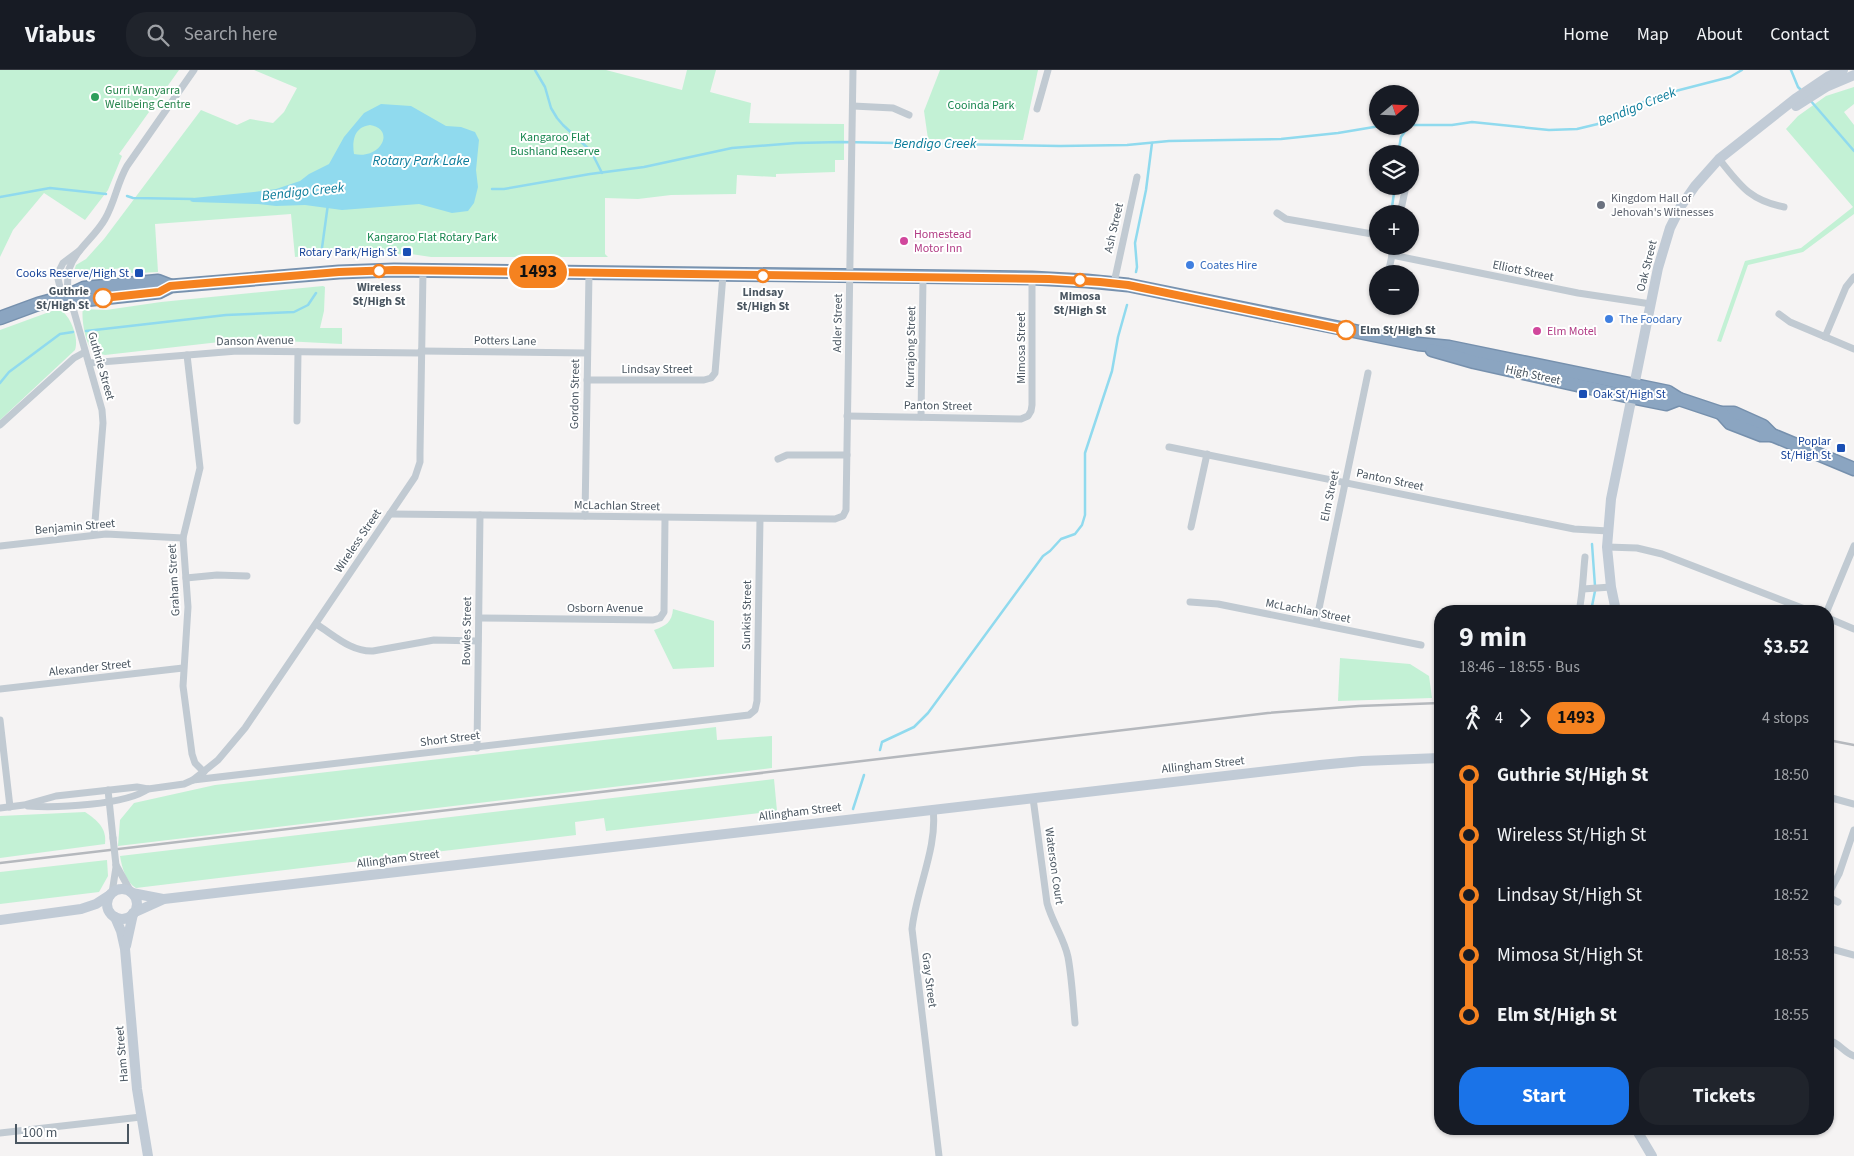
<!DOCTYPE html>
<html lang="en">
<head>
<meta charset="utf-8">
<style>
	:root { --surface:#171b24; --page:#20242c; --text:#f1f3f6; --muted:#9ea1a6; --line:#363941; --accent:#1a73e8 }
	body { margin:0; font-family:"Source Sans 3",sans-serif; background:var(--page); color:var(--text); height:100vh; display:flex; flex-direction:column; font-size:19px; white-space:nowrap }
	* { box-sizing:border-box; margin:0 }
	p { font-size:16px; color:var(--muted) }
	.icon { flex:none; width:28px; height:28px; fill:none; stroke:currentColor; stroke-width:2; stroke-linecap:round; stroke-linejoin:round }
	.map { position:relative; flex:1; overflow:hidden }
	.sheet { position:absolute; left:1434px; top:535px; width:400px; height:530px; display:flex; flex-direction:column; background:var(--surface); border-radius:20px; box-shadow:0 1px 4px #0004 }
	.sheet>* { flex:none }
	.badge { padding:0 10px; border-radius:16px; font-size:18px; line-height:32px }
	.needle { width:32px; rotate:71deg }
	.controls { position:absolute; left:1369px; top:15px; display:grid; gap:10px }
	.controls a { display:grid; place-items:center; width:50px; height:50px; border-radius:50%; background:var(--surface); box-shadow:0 1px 4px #0004; font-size:25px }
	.scale { position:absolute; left:15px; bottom:12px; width:114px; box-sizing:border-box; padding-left:5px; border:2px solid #4a5661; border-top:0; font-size:14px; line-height:18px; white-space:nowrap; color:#4a5661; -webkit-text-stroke:4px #fff; paint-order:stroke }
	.map>.badge { position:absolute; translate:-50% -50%; box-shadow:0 0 0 2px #fff }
	.legs { display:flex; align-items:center; gap:8px; height:55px; padding:0 25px; font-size:16px }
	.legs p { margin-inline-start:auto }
	.summary { display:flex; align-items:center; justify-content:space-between; height:85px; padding:0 25px }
	h1 { font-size:28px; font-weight:700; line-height:38px }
	.primary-button { display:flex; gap:10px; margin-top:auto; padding:10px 25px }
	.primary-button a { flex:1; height:58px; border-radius:20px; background:var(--accent); color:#fff; font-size:20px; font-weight:700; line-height:58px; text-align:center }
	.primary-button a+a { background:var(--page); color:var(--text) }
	ul { padding:0 25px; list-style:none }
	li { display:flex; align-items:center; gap:18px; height:60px; font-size:19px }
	li i { display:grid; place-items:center; width:8px; height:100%; margin:0 6px; background:currentColor }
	li i::after { content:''; width:12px; height:12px; margin:-6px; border:4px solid; border-radius:50%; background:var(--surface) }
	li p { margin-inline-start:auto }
	li:first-child i { background:linear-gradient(#0000 50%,currentColor 0) }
	li:last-child i { background:linear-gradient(currentColor 50%,#0000 0) }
	header { display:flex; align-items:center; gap:30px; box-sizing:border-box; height:70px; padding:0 25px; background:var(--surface); border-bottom:1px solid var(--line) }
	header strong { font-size:24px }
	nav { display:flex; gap:28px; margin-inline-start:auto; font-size:18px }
	.search { width:350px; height:45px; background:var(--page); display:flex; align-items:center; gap:12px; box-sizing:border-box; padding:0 18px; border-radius:20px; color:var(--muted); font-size:19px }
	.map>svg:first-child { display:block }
</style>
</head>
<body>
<header>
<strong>Viabus</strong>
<div class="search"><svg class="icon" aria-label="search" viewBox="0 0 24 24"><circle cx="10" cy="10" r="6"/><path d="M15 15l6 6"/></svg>Search here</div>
<nav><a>Home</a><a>Map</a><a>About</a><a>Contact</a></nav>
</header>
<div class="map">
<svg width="1854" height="1086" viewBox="0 0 1854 1086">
	<rect width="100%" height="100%" fill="#f5f3f3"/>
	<g fill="#c3f1d5">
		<path d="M0 0H179L119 84 122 86 108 120 85 150 44 123 13 160 0 187Z"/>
		<path d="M254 0H606L682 20 687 0H716L710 22 751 33 749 53 844 54V90H835V102L776 104V107L737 105 736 124 671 125 638 129 605 128V184L608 187H431L411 184V182H405L404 184 390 185 337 183 295 187 291 144 155 154 158 202 139 203V200H134V204L122 198 73 204 76 195 86 189 104 169 201 40 237 55 250 49 273 53 284 42 297 18Z"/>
		<path d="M940 0H1038L1023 70 928 69 924 41Z"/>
		<path d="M1854 17V34L1844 42 1854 55V144L1803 182 1748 195 1721 272 1717 271 1745 191 1801 178 1853 137 1786 59 1798 46 1826 26Z"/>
		<path d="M323 216 325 217 324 241 320 258H342V274L246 269 105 285C100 284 95 283 91 278 85 272 81 246 83 239L106 240 161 232Z"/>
		<path d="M52 241H62C71 248 79 268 75 280L0 350V260Z"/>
		<path d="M673 539 714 551V597L673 599 654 560C666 556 672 552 673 539Z"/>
		<path d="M1340 588 1410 594 1429 606 1432 628 1338 631Z"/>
		<path d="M716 657 717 670 772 666V698L118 776 120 750 134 733 215 715Z"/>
		<path d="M774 709 777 741 606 761 604 748 575 752 576 765 136 818C126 812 122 798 120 786Z"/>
		<path d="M85 742C97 750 107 758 105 774L0 788V746Z"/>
		<path d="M107 790 108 806 99 822 0 834V802Z"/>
	</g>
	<path fill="#90daee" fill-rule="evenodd" d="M381 34 411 36 446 56 461 57 475 62 479 70 476 100 478 117 474 133 468 141 452 143 419 134 342 140 305 135 276 136 258 134 193 132 190 131 193 128 254 122 276 119 300 111 309 104 329 94 344 67 364 43ZM370 55C396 59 381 90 354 84 352 71 354 57 370 55Z"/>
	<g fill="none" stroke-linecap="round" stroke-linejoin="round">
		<g stroke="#90daee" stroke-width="2.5">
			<path d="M535 0 545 17 551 38 557 48 563 55 591 81 602 103"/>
			<path d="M1791 0 1798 17 1802 21"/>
			<path d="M1810 30 1854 81"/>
			<path d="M1410 55H1452L1472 52 1549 60 1577 59 1606 52 1634 36 1664 24 1730 7 1742 0"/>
			<path d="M1398 84 1401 67 1409 56"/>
			<path d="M492 119H504L590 104 644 97 732 78 796 73 842 72 1060 76 1127 75 1169 71 1281 69 1338 63 1380 56"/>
			<path d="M127 126 133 128 193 129"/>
			<path d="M0 127 50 118 106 124"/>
			<path d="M1391 144 1395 116"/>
			<path d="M321 185 328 134"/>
			<path d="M1136 202 1137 197 1135 173 1146 120 1152 73"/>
			<path d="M86 261 226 245 294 242 308 235 316 223"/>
			<path d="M0 313 9 302 60 264 73 262"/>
			<path d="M1592 474 1595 516"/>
			<path d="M1591 541 1595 521"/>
			<path d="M880 680 882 672 914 657 928 643 1043 486 1050 481 1061 469 1075 464 1082 455 1085 445V383L1112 301 1118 267 1127 235"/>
			<path d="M853 739 864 705"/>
		</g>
		<g stroke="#7690ad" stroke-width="15">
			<g id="highway">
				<path d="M67 226 85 230 159 222 171 216 339 202 394 200 1032 208 1087 211 1128 215 1418 274 1449 277 1668 322 1679 329 1721 343H1734L1763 356 1772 365 1854 399"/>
				<path d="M0 248 38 234 67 226 84 218 158 211 171 216"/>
				<path d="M1432 280 1474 292 1631 327 1666 334 1679 329"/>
				<path d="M1721 343 1730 353 1761 365H1772"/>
			</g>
		</g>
		<g stroke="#c1cad2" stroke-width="7">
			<path d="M853 36 893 38 909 45"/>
			<path d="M1037 39 1048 0"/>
			<path d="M1719 89C1740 115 1749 130 1784 137"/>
			<path d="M1277 143 1286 149 1378 165"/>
			<path d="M1400 144 1406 116"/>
			<path d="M79 181 63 193 57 205 60 217 73 238 102 340 103 353 94 464"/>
			<path d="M1392 185 1578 223 1651 234"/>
			<path d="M1388 204 1394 176"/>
			<path d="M1114 213 1137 107"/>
			<path d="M67 226C68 217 67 208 69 199 76 179 95 167 105 149 115 132 117 113 127 96L194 0"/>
			<path d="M1779 244 1790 252 1854 279"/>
			<path d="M1825 267 1846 217 1854 207"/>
			<path d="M421 281 587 283"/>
			<path d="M187 285 200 398 183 468 188 537 183 616 192 684 195 693 204 702"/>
			<path d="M89 293 237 281 421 283"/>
			<path d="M587 310H704L711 308 715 303 723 205"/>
			<path d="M847 346 1021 349 1028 346 1031 341 1032 335V208"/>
			<path d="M921 347 923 208"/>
			<path d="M297 351 298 282"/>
			<path d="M0 355 74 288 85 282"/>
			<path d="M1169 377 1574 459 1608 461"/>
			<path d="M778 389 787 385H847"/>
			<path d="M390 444 835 449 843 446 846 440 853 0"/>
			<path d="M585 446 589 203"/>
			<path d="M1191 457 1207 384"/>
			<path d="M0 476 106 464 183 468"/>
			<path d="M1607 477 1637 478 1662 484 1810 541"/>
			<path d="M186 508 217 505 247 506"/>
			<path d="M1583 519 1611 517"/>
			<path d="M1190 532 1218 534 1421 575"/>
			<path d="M1579 541C1583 523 1583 505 1585 487"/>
			<path d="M1827 541 1854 476"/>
			<path d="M479 548 653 550 660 548 664 542 665 448"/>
			<path d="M1828 548 1854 559"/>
			<path d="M1316 553 1368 303"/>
			<path d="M316 554C334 565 351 582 373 581L434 570 478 571"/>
			<path d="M0 619 183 598"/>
			<path d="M0 650 10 737"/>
			<path d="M477 678 480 445"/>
			<path d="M193 710 218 690 245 658 415 407 420 392V383L423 201"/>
			<path d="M108 720 113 768"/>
			<path d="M1828 727 1854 734"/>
			<path d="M1033 728 1047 833C1052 852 1064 868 1068 887 1072 909 1073 931 1075 953"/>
			<path d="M28 736C56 738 126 735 148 719"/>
			<path d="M0 738 24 735 56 726 137 717 148 719 184 714 193 710 749 645 755 640 757 631 760 449"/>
			<path d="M933 739C938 777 916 820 912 859L939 1086"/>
			<path d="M116 795 131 822"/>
			<path d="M112 823 116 797"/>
			<path d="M1828 825 1839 804 1854 760"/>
			<path d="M1828 827 1838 832"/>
			<path d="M1828 878 1854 885"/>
			<path d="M1828 970C1840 973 1843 982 1854 986"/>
			<path d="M0 1063 141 1047"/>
		</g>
		<g stroke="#c1cbd6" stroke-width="10">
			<path d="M1796 36 1826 17 1854 5"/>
			<path d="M1616 541 1611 517 1607 477 1611 429 1658 198 1670 158 1681 136 1695 116 1719 89 1795 29 1829 6 1843 0"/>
			<circle cx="122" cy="834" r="15"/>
			<path d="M132 823 163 829"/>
			<path d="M133 843 164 829 1320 695 1362 691 1440 688"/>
			<path d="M115 847 121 861 125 879 137 1019 148 1086"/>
			<path d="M0 850 81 839 96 834 110 825"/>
			<path d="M126 876 133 844"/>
			<path d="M1636 1059 1652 1086"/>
		</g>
		<use href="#highway" stroke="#8ba5c1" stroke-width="12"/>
		<g stroke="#b5b8bd" stroke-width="2.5">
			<path d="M1828 670 1854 675"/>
			<path d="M0 793 1268 643 1359 636 1440 633"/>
		</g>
		<path stroke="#c1cad2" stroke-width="7" d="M113 768 116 795"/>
	</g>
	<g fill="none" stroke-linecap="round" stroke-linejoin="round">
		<g stroke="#fff" stroke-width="11">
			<path id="line-1" d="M103 228 159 222 170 216 339 202 394 200 1049 209 1100 212 1128 215 1346 260"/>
		</g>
		<use href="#line-1" stroke="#f58220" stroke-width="8"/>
	</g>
	<circle fill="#2e9e5b" stroke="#fff" stroke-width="2" cx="95" cy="27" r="5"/>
	<circle fill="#6b7280" stroke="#fff" stroke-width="2" cx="1601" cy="135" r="5"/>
	<g fill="#d1479c" stroke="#fff" stroke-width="2">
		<circle cx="904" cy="171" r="5"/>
		<circle cx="1537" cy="261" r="5"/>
	</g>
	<g fill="#1a4fb4" stroke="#fff" stroke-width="2">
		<rect x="402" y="177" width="10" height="10" rx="2.5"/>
		<rect x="134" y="198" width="10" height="10" rx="2.5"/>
		<rect x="1578" y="319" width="10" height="10" rx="2.5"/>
		<rect x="1836" y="373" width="10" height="10" rx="2.5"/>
	</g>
	<g fill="#3f7fe0" stroke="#fff" stroke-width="2">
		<circle cx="1190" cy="195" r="5"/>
		<circle cx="1609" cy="249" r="5"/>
	</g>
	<g fill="#fff" stroke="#f58220" stroke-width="2.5">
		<circle cx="379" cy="201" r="6"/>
		<circle cx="763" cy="206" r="6"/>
		<circle cx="1080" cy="210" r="6"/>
		<circle cx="103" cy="228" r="9"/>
		<circle cx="1346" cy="260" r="9"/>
	</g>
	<g text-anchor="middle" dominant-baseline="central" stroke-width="4" stroke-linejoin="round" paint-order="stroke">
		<g font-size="12" fill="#27864d" stroke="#fff" text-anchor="start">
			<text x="105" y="20">Gurri Wanyarra<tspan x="105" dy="14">Wellbeing Centre</tspan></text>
		</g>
		<g font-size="12" fill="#17864f" stroke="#fff">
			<text x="981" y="35">Cooinda Park</text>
			<text x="555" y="67">Kangaroo Flat<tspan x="555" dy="14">Bushland Reserve</tspan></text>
			<text x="432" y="167">Kangaroo Flat Rotary Park</text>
		</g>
		<g font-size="12" fill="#5b616d" stroke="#fff" text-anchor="start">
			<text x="1611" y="128">Kingdom Hall of<tspan x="1611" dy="14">Jehovah's Witnesses</tspan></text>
		</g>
		<g font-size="12" fill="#4a5661" stroke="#fff">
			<text transform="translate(1114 158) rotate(-77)">Ash Street</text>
			<text transform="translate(1647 196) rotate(-76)">Oak Street</text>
			<text transform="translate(1523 201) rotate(12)">Elliott Street</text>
			<text transform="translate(838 253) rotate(-89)">Adler Street</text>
			<text transform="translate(255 271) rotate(-1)">Danson Avenue</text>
			<text transform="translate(505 271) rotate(1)">Potters Lane</text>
			<text transform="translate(911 277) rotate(-89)">Kurrajong Street</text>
			<text transform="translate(1021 278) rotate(-90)">Mimosa Street</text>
			<text transform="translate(101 296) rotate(74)">Guthrie Street</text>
			<text x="657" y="299">Lindsay Street</text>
			<text transform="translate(1533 305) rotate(12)">High Street</text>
			<text transform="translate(575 324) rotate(-89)">Gordon Street</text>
			<text transform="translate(938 336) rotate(1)">Panton Street</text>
			<text transform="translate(1390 410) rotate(12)">Panton Street</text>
			<text transform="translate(1330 426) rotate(-78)">Elm Street</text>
			<text transform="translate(617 436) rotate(1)">McLachlan Street</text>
			<text transform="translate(75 457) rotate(-5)">Benjamin Street</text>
			<text transform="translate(358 471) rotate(-56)">Wireless Street</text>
			<text transform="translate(174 510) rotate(-93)">Graham Street</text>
			<text x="605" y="538">Osborn Avenue</text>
			<text transform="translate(1308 541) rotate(11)">McLachlan Street</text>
			<text transform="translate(747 545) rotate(-89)">Sunkist Street</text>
			<text transform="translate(467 561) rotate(-89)">Bowles Street</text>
			<text transform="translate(90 598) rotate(-6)">Alexander Street</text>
			<text transform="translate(450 669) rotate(-7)">Short Street</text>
			<text transform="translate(1203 695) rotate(-6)">Allingham Street</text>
			<text transform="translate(800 742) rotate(-7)">Allingham Street</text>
			<text transform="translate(398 789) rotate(-7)">Allingham Street</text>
			<text transform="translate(1054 796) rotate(82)">Waterson Court</text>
			<text transform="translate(929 910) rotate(83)">Gray Street</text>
			<text transform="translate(122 984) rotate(-95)">Ham Street</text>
		</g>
		<g font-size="12" fill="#b23c85" stroke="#fff" text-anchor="start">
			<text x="914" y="164">Homestead<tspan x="914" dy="14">Motor Inn</tspan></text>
			<text x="1547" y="261">Elm Motel</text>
		</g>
		<g font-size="12" fill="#164399" stroke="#fff" text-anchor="end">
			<text x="397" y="182">Rotary Park/High St</text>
			<text x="129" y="203">Cooks Reserve/High St</text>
			<text x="1593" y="324" text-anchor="start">Oak St/High St</text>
			<text x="1831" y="371">Poplar<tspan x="1831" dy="14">St/High St</tspan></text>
		</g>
		<g font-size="12" fill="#366cbe" stroke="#fff" text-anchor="start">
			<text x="1200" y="195">Coates Hire</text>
			<text x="1619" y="249">The Foodary</text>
		</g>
		<g font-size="12" font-weight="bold" fill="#4a5661" stroke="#fff">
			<text x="379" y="217">Wireless<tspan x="379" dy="14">St/High St</tspan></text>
			<text x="89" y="221" text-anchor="end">Guthrie<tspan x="89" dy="14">St/High St</tspan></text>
			<text x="763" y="222">Lindsay<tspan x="763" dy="14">St/High St</tspan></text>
			<text x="1080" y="226">Mimosa<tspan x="1080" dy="14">St/High St</tspan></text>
			<text x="1360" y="260" text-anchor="start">Elm St/High St</text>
		</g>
		<g font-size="14" font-style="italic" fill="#0c7c9b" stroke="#fff">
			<text transform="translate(1637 37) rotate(-22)">Bendigo Creek</text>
			<text x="935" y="74">Bendigo Creek</text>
			<text x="421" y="91">Rotary Park Lake</text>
			<text transform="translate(303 122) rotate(-6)">Bendigo Creek</text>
		</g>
	</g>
</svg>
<div class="controls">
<a><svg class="needle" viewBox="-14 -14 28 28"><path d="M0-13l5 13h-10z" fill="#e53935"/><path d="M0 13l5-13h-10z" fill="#9ea1a6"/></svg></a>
<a><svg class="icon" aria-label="layers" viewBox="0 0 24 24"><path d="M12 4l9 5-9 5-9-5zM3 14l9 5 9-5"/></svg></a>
<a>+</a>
<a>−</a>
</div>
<div class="scale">100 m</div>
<b class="badge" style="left:538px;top:202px;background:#f58220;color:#111">1493</b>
<section class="sheet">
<div class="summary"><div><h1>9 min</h1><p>18:46 – 18:55 · Bus</p></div><b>$3.52</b></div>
<div class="legs"><svg class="icon" aria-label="walk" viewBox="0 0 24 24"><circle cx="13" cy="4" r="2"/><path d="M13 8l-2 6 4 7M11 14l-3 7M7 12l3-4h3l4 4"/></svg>4<svg class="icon" aria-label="forward" viewBox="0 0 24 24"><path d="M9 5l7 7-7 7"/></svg><b class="badge" style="background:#f58220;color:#111">1493</b><p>4 stops</p></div>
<ul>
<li><i style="color:#f58220"></i><b>Guthrie St/High St</b><p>18:50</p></li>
<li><i style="color:#f58220"></i><span>Wireless St/High St</span><p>18:51</p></li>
<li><i style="color:#f58220"></i><span>Lindsay St/High St</span><p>18:52</p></li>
<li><i style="color:#f58220"></i><span>Mimosa St/High St</span><p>18:53</p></li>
<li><i style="color:#f58220"></i><b>Elm St/High St</b><p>18:55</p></li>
</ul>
<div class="primary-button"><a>Start</a><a>Tickets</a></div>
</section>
</div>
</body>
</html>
